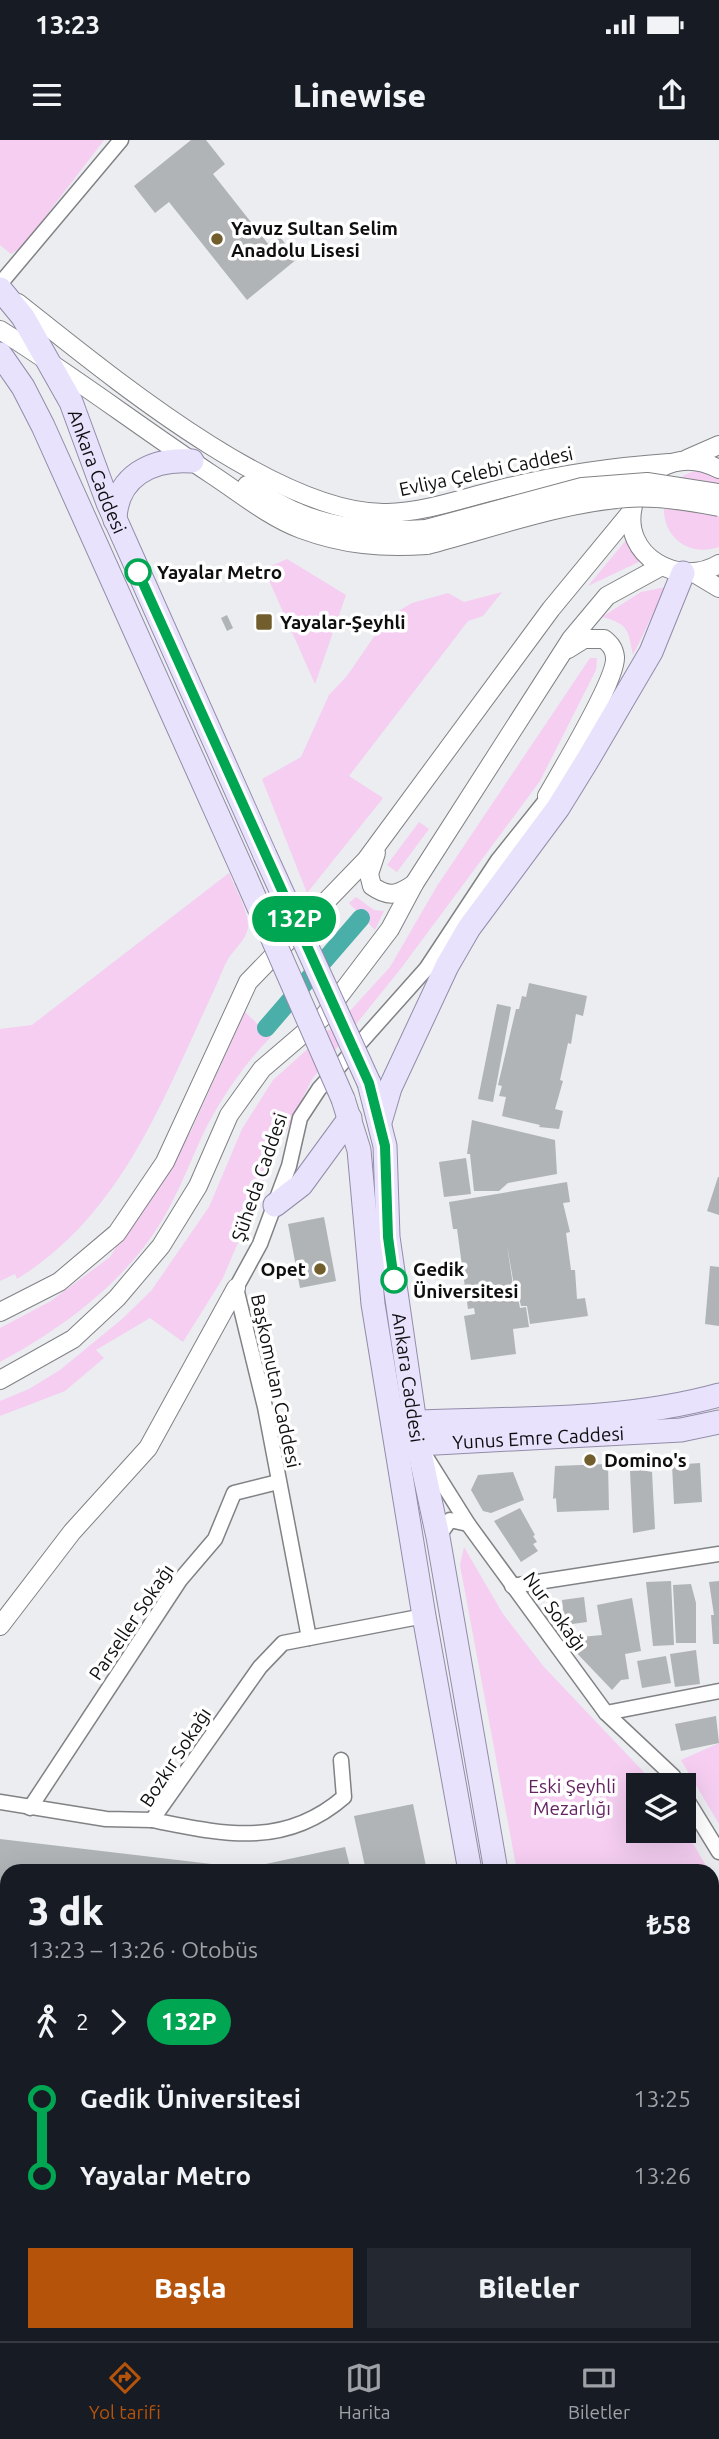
<!DOCTYPE html>
<html lang="tr">
<head>
<meta charset="utf-8">
<style>
	:root { --surface:#171b24; --page:#242831; --text:#f1f3f6; --muted:#9ea1a6; --line:#363941; --accent:#b45309 }
	body { margin:0; font-family:Ubuntu,sans-serif; background:var(--page); color:var(--text); height:100vh; display:flex; flex-direction:column; font-size:26px; white-space:nowrap }
	* { box-sizing:border-box; margin:0 }
	p { font-size:23px; color:var(--muted) }
	.icon { flex:none; width:38px; height:38px; fill:none; stroke:currentColor; stroke-width:2; stroke-linecap:round; stroke-linejoin:round }
	.map { position:relative; flex:1; overflow:hidden }
	.side { position:absolute; left:0px; top:1724px; width:719px; height:478px; display:flex; flex-direction:column; background:var(--surface); border-radius:21px 21px 0 0; box-shadow:0 7px 28px #0002 }
	.side>* { flex:none }
	.badge { padding:0 14px; border-radius:23px; font-size:24px; line-height:46px }
	.tools { position:absolute; left:626px; top:1633px; display:grid; gap:14px }
	.tools a { display:grid; place-items:center; width:70px; height:70px; border-radius:0px; background:var(--surface); box-shadow:0 7px 28px #0002; font-size:35px }
	.map>.badge { position:absolute; translate:-50% -50%; box-shadow:0 0 0 4px #fff }
	.legs { display:flex; align-items:center; gap:10px; height:77px; padding:0 28px; font-size:23px }
	.legs p { margin-inline-start:auto }
	.summary { display:flex; align-items:center; justify-content:space-between; height:119px; padding:0 28px }
	h1 { font-size:38px; font-weight:800; line-height:52px }
	.cta { display:flex; gap:14px; margin-top:auto; padding:14px 28px }
	.cta a { flex:1; height:80px; border-radius:0px; background:var(--accent); color:#fff; font-size:28px; font-weight:800; line-height:80px; text-align:center }
	.cta a+a { background:var(--page); color:var(--text) }
	ul { padding:0 28px; list-style:none }
	li { display:flex; align-items:center; gap:24px; height:77px; font-size:26px }
	li i { display:grid; place-items:center; width:10px; height:100%; margin:0 9px; background:currentColor }
	li i::after { content:''; width:18px; height:18px; margin:-9px; border:5px solid; border-radius:50%; background:var(--surface) }
	li p { margin-inline-start:auto }
	li:first-child i { background:linear-gradient(#0000 50%,currentColor 0) }
	li:last-child i { background:linear-gradient(currentColor 50%,#0000 0) }
	.status { display:flex; justify-content:space-between; align-items:center; height:49px; padding:0 35px; background:var(--surface); direction:ltr }
	.status svg { height:19px; fill:currentColor }
	header { display:flex; justify-content:space-between; align-items:center; height:91px; padding:0 28px; background:var(--surface); font-size:32px; font-weight:800 }
	.menu { display:flex; justify-content:space-around; align-items:center; height:98px; border-top:2px solid var(--line); background:var(--surface); font-size:19px; color:var(--muted) }
	.menu a { display:grid; justify-items:center; gap:4px }
	.menu .active { color:var(--accent) }
	.map>svg:first-child { display:block }
</style>
</head>
<body>
<div class="status"><b>13:23</b><svg viewBox="0 0 49 12"><path d="M0 12V9h3v3zM5 12V6h3v6zM10 12V3h3v9zM15 12V0h3v12zM26 1h20v11H26zM47 4h2v5h-2z"/></svg></div>
<header><svg class="icon" aria-label="menu" viewBox="0 0 24 24"><path d="M4 6h16M4 12h16M4 18h16"/></svg>Linewise<svg class="icon" aria-label="share" viewBox="0 0 24 24"><path d="M12 15V3M7 8l5-5 5 5M5 13v7h14v-7"/></svg></header>
<div class="map">
<svg width="719" height="2201" viewBox="0 0 719 2201">
	<rect width="100%" height="100%" fill="#ebedf0"/>
	<g fill="#f5cef2">
		<path d="M0 0H104L22 107 11 114 0 105Z"/>
		<path d="M705 329 719 332V407C659 426 639 337 705 329Z"/>
		<path d="M627 399 643 420 588 446Z"/>
		<path d="M287 419 346 455 315 544 264 429Z"/>
		<path d="M666 447 633 515C628 490 629 484 602 477L641 452Z"/>
		<path d="M502 452 483 476 468 481 349 636 383 658 307 753 262 639 301 617 329 555 347 536 380 488 395 473 412 463 448 453 464 462Z"/>
		<path d="M590 518H597L596 530 540 641 402 827 312 939 277 1010 223 1138 183 1202 150 1178 96 1210 104 1218 65 1251 0 1276V1261L29 1249 60 1230 122 1179 151 1151 209 1067 242 989 273 940 349 872 390 827 437 746Z"/>
		<path d="M419 682 429 689 397 732 387 725Z"/>
		<path d="M229 733C235 748 249 772 248 788 246 800 234 809 228 819 223 828 219 839 215 848 164 956 123 1074 17 1139L15 1134 0 1141V889L32 885Z"/>
		<path d="M356 757 374 770 384 771 375 790 349 763Z"/>
		<path d="M245 872 271 897C245 923 223 955 206 988 189 1023 176 1061 154 1093 116 1149 59 1190 0 1222V1188L51 1161 110 1117 191 991Z"/>
		<path d="M464 1407 503 1474 544 1527 656 1645H639V1690H684V1688L709 1731H517L460 1425Z"/>
		<path d="M719 1603V1684L681 1620Z"/>
		<path d="M712 1738 719 1751V1905L712 1904Z"/>
	</g>
	<g fill="none" stroke-linecap="round" stroke-linejoin="round">
		<path stroke="#4aaea9" stroke-width="18" d="M266 888 361 778"/>
	</g>
	<g fill="#b0b4b6">
		<path d="M191 0H206L225 24 213 34 269 105 280 97 297 119 247 160 169 62 155 73 134 46Z"/>
		<path d="M227 475 233 488 227 491 221 478Z"/>
		<path d="M529 843 587 856 583 876 576 874 571 904 568 903 560 940 563 941 555 969 563 971 559 989 539 987 540 985 502 976 506 957 499 956 502 946 498 945 516 869H519L522 856 526 857Z"/>
		<path d="M497 864 511 867 493 962 478 959Z"/>
		<path d="M472 980 555 1000 557 1034 508 1043 499 1051H474L470 1014H467Z"/>
		<path d="M466 1018 471 1054 444 1057 439 1022Z"/>
		<path d="M718 1037H719V1075L707 1071Z"/>
		<path d="M567 1042 570 1062 563 1063 570 1092 566 1093 571 1130H575L577 1159 585 1158 588 1176 530 1184 527 1166H521L519 1157H516L507 1105 515 1159 518 1158 520 1168 526 1167 529 1187 513 1189 516 1214 471 1220 464 1176 475 1174 474 1168 468 1169 457 1089H453L449 1062Z"/>
		<path d="M324 1077 336 1141 300 1148 288 1084Z"/>
		<path d="M710 1126 719 1127V1186L705 1184Z"/>
		<path d="M700 1323 702 1362 674 1364 672 1325Z"/>
		<path d="M608 1324 609 1370 557 1372 556 1358 553 1359 555 1326Z"/>
		<path d="M641 1330 652 1332 655 1389 633 1393 630 1331Z"/>
		<path d="M513 1332 524 1360 491 1373 483 1371 471 1350 478 1335Z"/>
		<path d="M520 1368 535 1395 533 1396 537 1402 533 1404 538 1411 521 1422 494 1381Z"/>
		<path d="M671 1441 674 1505 653 1506 646 1442Z"/>
		<path d="M719 1441V1504H713L711 1475H714L709 1442Z"/>
		<path d="M691 1444 696 1463V1503H676L673 1445Z"/>
		<path d="M584 1457 587 1482 565 1485 562 1460Z"/>
		<path d="M632 1458 641 1511 625 1514 629 1539 621 1540 612 1550 571 1507 581 1497 602 1495 597 1465Z"/>
		<path d="M696 1510 700 1544 675 1547 670 1514Z"/>
		<path d="M666 1516 671 1543 642 1548 637 1521Z"/>
		<path d="M716 1576 719 1603 681 1611 675 1584Z"/>
		<path d="M413 1664 427 1731H366L354 1676Z"/>
		<path d="M0 1699 220 1725 219 1731H7V1802L0 1801Z"/>
		<path d="M345 1707 351 1731H262L261 1725Z"/>
		<path d="M0 1812 7 1832V2043L0 2046Z"/>
		<path d="M719 1943V1972H717L714 1944Z"/>
		<path d="M7 2071V2194L277 2196 234 2201H0V2074Z"/>
		<path d="M712 2097 719 2098V2123H712Z"/>
		<path d="M719 2177V2201H688L687 2194H712V2179Z"/>
		<path d="M474 2194H516L517 2201H451Z"/>
		<path d="M524 2194H544L545 2201H525Z"/>
		<rect x="589" y="2194" width="33" height="7"/>
	</g>
	<g fill="none" stroke-linecap="round" stroke-linejoin="round">
		<g stroke="#808285" stroke-width="17">
			<g id="minor">
				<path d="M0 144 121 0"/>
				<path d="M426 1317 468 1384 606 1573 673 1636 678 1645"/>
				<path d="M438 1397 450 1380 468 1384"/>
				<path d="M512 1446 719 1414"/>
				<path d="M309 1498 265 1267 236 1148 260 1104 289 1026 300 978 319 949 426 829 498 720 554 650"/>
				<path d="M606 1573 719 1551"/>
				<path d="M341 1620 344 1657C284 1709 223 1694 152 1680L260 1527 283 1503 424 1476"/>
				<path d="M684 1655 719 1712"/>
				<path d="M0 1662 106 1679 152 1680"/>
				<path d="M30 1668 180 1440 215 1399 234 1353 278 1342"/>
				<path d="M712 1917H719"/>
				<path d="M712 2078H719"/>
				<path d="M636 2194 640 2201"/>
				<path d="M372 2201 412 2194"/>
			</g>
		</g>
		<g stroke="#808285" stroke-width="20">
			<g id="tertiary">
				<path d="M18 163C103 230 277 376 387 373 426 372 463 358 501 349 557 335 612 327 669 323"/>
				<path d="M0 190C72 235 140 287 211 334 240 353 269 377 301 389 344 405 382 408 427 405"/>
				<path d="M687 319 719 305"/>
				<path d="M660 328C680 317 700 319 719 329"/>
				<path d="M247 345C264 354 281 366 299 373 339 390 384 392 426 389"/>
				<path d="M633 366C621 416 679 448 719 424"/>
				<path d="M694 433 719 448"/>
				<path d="M547 656C561 631 617 539 615 517 614 508 610 504 604 499H584L568 509"/>
				<path d="M376 713 369 734 372 746C389 758 398 755 414 744"/>
				<path d="M0 1172 59 1142 117 1093 165 1022 248 842 366 720 551 469 631 372"/>
				<path d="M0 1240 73 1199 117 1158 161 1106 198 1046 229 975 262 929 324 876 390 789 414 744 571 499 607 456 660 427"/>
				<path d="M0 1486 72 1392 148 1308 236 1148"/>
				<path d="M712 2151 719 2150"/>
			</g>
		</g>
		<g stroke="#928ca9" stroke-width="25">
			<g id="primary">
				<path id="s1" d="M0 149 23 177 71 262 108 363 265 715"/>
				<path d="M0 214 23 247 43 286 246 738"/>
				<path d="M115 380C116 336 152 318 192 321"/>
				<path id="s2" d="M369 943 385 1006 388 1097 418 1304 438 1397 496 1731"/>
				<path d="M343 959 359 1010 373 1164 424 1476 470 1731"/>
				<path d="M380 982 390 948 447 826 469 788 558 668 587 621 651 512 683 433"/>
				<path d="M275 1065 301 1045 350 978"/>
				<path d="M403 1291 415 1282C516 1278 622 1282 719 1255"/>
				<path id="s3" d="M404 1300 418 1304 681 1290 719 1282"/>
				<path d="M551 2194V2201"/>
				<path d="M573 2194V2201"/>
			</g>
		</g>
		<use href="#minor" stroke="#fff" stroke-width="14"/>
		<use href="#tertiary" stroke="#fff" stroke-width="18"/>
		<use href="#primary" stroke="#e8e2fd" stroke-width="23"/>
		<g stroke="#808285" stroke-width="20" stroke-linecap="butt">
			<g id="tertiary-bridge">
				<path d="M426 389 582 347 647 342 719 353"/>
				<path d="M427 405C492 388 560 363 627 358 658 356 689 361 719 367"/>
			</g>
		</g>
		<g stroke="#928ca9" stroke-width="25" stroke-linecap="butt">
			<g id="primary-bridge">
				<path d="M265 715 369 943"/>
				<path d="M246 738 343 959"/>
			</g>
		</g>
		<use href="#tertiary-bridge" stroke="#fff" stroke-width="18"/>
		<use href="#primary-bridge" stroke="#e8e2fd" stroke-width="23"/>
	</g>
	<g fill="none" stroke-linecap="round" stroke-linejoin="round">
		<g stroke="#fff" stroke-width="16">
			<path id="line-1" d="M138 432 369 943 385 1006 388 1097 394 1140"/>
		</g>
		<use href="#line-1" stroke="#00a651" stroke-width="10"/>
	</g>
	<g fill="#725e2d" stroke="#fff" stroke-width="2.5">
		<circle cx="217" cy="99" r="7"/>
		<rect x="255" y="473" width="18" height="18" rx="3.5"/>
		<circle cx="320" cy="1129" r="7"/>
		<circle cx="590" cy="1320" r="7"/>
	</g>
	<g fill="#fff" stroke="#00a651" stroke-width="3.5">
		<circle cx="138" cy="432" r="12"/>
		<circle cx="394" cy="1140" r="12"/>
	</g>
	<g text-anchor="middle" dominant-baseline="central" stroke-width="7" stroke-linejoin="round" paint-order="stroke">
		<g font-size="19" font-weight="bold" fill="#0f0f10" stroke="#fff" text-anchor="start">
			<text x="231" y="88">Yavuz Sultan Selim<tspan x="231" dy="22">Anadolu Lisesi</tspan></text>
			<text x="280" y="482">Yayalar-Şeyhli</text>
			<text x="306" y="1129" text-anchor="end">Opet</text>
			<text x="604" y="1320">Domino's</text>
		</g>
		<g font-size="19" fill="#0f0f10" stroke="#fff">
			<text transform="translate(486 331) rotate(-12)">Evliya Çelebi Caddesi</text>
			<text stroke="none"><textPath href="#s1" startOffset="208">Ankara Caddesi</textPath></text>
			<text transform="translate(259 1037) rotate(-71)">Şüheda Caddesi</text>
			<text stroke="none"><textPath href="#s2" startOffset="298">Ankara Caddesi</textPath></text>
			<text transform="translate(276 1241) rotate(78)">Başkomutan Caddesi</text>
			<text stroke="none"><textPath href="#s3" startOffset="135">Yunus Emre Caddesi</textPath></text>
			<text transform="translate(555 1471) rotate(54)">Nur Sokağı</text>
			<text transform="translate(131 1482) rotate(-56)">Parseller Sokağı</text>
			<text transform="translate(175 1617) rotate(-57)">Bozkır Sokağı</text>
		</g>
		<g font-size="19" font-weight="bold" fill="#0f0f10" stroke="#fff" text-anchor="start">
			<text x="157" y="432">Yayalar Metro</text>
			<text x="413" y="1129">Gedik<tspan x="413" dy="22">Üniversitesi</tspan></text>
		</g>
		<g font-size="19" fill="#642462" stroke="#fff">
			<text x="572" y="1646">Eski Şeyhli<tspan x="572" dy="22">Mezarlığı</tspan></text>
		</g>
	</g>
</svg>
<div class="tools">
<a><svg class="icon" aria-label="layers" viewBox="0 0 24 24"><path d="M12 4l9 5-9 5-9-5zM3 14l9 5 9-5"/></svg></a>
</div>
<b class="badge" style="left:294px;top:779px;background:#00a651;color:#fff">132P</b>
<section class="side">
<div class="summary"><div><h1>3 dk</h1><p>13:23 – 13:26 · Otobüs</p></div><b>₺58</b></div>
<div class="legs"><svg class="icon" aria-label="walk" viewBox="0 0 24 24"><circle cx="13" cy="4" r="2"/><path d="M13 8l-2 6 4 7M11 14l-3 7M7 12l3-4h3l4 4"/></svg>2<svg class="icon" aria-label="forward" viewBox="0 0 24 24"><path d="M9 5l7 7-7 7"/></svg><b class="badge" style="background:#00a651;color:#fff">132P</b></div>
<ul>
<li><i style="color:#00a651"></i><b>Gedik Üniversitesi</b><p>13:25</p></li>
<li><i style="color:#00a651"></i><b>Yayalar Metro</b><p>13:26</p></li>
</ul>
<div class="cta"><a>Başla</a><a>Biletler</a></div>
</section>
</div>
<nav class="menu">
<a class="active"><svg class="icon" aria-label="directions" viewBox="0 0 24 24"><path d="M12 3l9 9-9 9-9-9zM9 14v-3h6M13 9l2 2-2 2"/></svg>Yol tarifi</a>
<a><svg class="icon" aria-label="map" viewBox="0 0 24 24"><path d="M3 6l6-2 6 2 6-2v14l-6 2-6-2-6 2zM9 4v14M15 6v14"/></svg>Harita</a>
<a><svg class="icon" aria-label="tickets" viewBox="0 0 24 24"><path d="M3 7h18v10H3zM15 7v10"/></svg>Biletler</a>
</nav>
</body>
</html>
